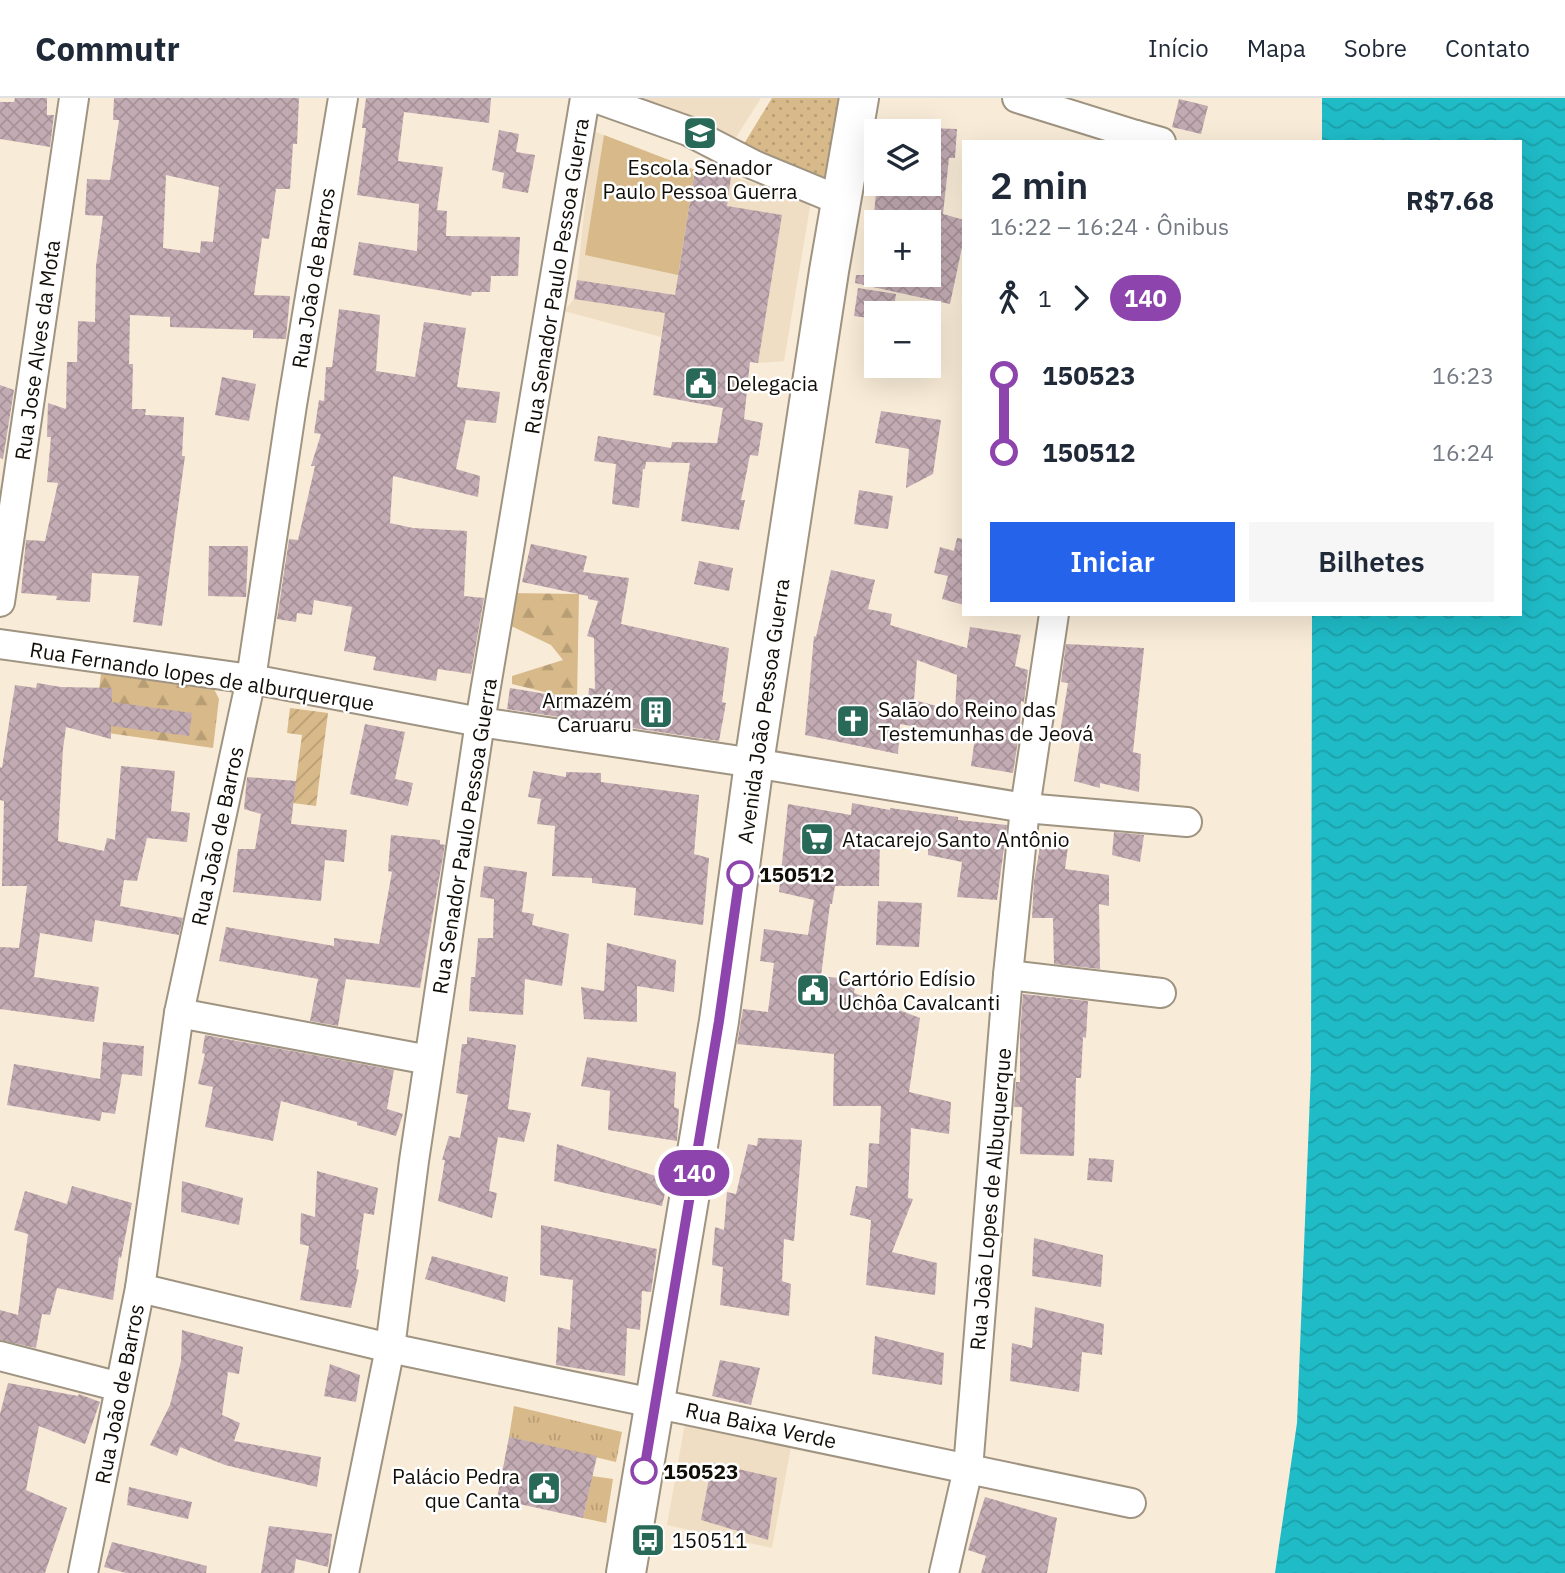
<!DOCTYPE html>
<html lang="pt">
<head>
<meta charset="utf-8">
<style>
	:root { --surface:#fff; --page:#f6f6f7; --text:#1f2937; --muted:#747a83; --line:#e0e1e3; --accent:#2563eb }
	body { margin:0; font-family:"IBM Plex Sans",sans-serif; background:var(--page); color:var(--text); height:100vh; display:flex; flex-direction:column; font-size:26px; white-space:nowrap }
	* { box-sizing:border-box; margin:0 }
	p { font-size:23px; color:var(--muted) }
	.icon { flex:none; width:38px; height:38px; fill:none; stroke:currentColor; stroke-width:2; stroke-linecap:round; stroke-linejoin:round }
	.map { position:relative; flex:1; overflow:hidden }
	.drawer { position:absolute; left:962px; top:42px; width:560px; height:476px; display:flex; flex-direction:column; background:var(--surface); border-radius:0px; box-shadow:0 7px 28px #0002 }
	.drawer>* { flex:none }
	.badge { padding:0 14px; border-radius:23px; font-size:24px; line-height:46px }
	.fabs { position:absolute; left:864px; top:21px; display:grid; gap:14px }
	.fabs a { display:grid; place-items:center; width:77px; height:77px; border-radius:0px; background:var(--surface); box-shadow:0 7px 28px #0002; font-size:35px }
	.map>.badge { position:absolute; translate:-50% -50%; box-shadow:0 0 0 4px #fff }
	.legs { display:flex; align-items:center; gap:10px; height:77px; padding:0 28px; font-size:23px }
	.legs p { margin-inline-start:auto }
	.summary { display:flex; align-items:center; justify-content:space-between; height:119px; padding:0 28px }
	h1 { font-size:38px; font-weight:600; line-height:52px }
	.button { display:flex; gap:14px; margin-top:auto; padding:14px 28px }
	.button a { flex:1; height:80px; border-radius:0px; background:var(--accent); color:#fff; font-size:28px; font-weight:600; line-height:80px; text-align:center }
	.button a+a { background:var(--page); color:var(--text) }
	ul { padding:0 28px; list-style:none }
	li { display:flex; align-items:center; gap:24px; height:77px; font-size:26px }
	li i { display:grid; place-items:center; width:10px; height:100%; margin:0 9px; background:currentColor }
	li i::after { content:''; width:18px; height:18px; margin:-9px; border:5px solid; border-radius:50%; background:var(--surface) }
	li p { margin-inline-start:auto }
	li:first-child i { background:linear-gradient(#0000 50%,currentColor 0) }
	li:last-child i { background:linear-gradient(currentColor 50%,#0000 0) }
	header { display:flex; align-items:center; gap:42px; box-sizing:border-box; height:98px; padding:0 35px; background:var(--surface); border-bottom:2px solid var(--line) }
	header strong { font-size:33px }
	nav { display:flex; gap:38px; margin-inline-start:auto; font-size:24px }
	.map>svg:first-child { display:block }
</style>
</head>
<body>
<header>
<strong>Commutr</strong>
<nav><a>Início</a><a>Mapa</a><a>Sobre</a><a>Contato</a></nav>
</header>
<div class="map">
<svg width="1565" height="1475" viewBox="0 0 1565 1475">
	<defs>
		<pattern id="grass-tufts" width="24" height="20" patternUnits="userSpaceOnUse" patternTransform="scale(1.75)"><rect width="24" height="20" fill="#d8b989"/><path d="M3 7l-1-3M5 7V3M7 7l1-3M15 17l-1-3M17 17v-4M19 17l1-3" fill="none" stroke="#b89e75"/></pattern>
		<pattern id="forest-firs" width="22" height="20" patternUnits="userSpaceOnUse" patternTransform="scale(1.75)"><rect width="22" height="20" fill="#d8b989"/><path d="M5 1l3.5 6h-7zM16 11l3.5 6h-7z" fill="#b89e75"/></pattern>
		<pattern id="park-dots" width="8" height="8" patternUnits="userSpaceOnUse" patternTransform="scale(1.75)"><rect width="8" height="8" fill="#d8b989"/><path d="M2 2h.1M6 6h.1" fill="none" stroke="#b89e75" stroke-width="1.8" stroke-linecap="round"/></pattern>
		<pattern id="garden-furrows" width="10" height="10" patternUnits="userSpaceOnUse" patternTransform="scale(1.75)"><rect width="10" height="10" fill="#d8b989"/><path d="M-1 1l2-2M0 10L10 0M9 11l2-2" fill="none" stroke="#b89e75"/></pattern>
		<pattern id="water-waves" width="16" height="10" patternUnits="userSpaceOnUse" patternTransform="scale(1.75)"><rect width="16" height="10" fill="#1fbbc7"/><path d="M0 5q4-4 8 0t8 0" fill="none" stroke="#1ba0a9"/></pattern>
		<pattern id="building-cross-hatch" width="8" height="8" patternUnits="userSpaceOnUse" patternTransform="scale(1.75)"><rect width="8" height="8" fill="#c3abb3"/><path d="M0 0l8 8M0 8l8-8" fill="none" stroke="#a69298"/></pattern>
	</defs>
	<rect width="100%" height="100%" fill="#f8ebd7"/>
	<g fill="#efdec4">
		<path d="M600 0H761L726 55Z"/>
		<path d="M593 33 695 72 731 78 811 103 784 263 758 265 564 213 574 201 577 182Z"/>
		<path d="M685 1325 792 1344 772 1450 667 1427Z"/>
	</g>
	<g fill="url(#grass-tufts)">
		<path d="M514 1308 622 1334 616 1364 509 1339Z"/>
		<path d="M592 1378 613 1381 606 1425 583 1420Z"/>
	</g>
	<g fill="url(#forest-firs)">
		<path d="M506 495 579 496 577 602 512 586V578L563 562 551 547 505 525Z"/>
		<path d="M101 576 214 591 219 601 213 650 94 633Z"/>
	</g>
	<path fill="url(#park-dots)" d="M772 0H843L833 92 736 59Z"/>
	<path fill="url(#garden-furrows)" d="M290 610 328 615 316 708 293 705 302 637 287 635Z"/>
	<path fill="#d8b989" d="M604 37 695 72 678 177 585 157Z"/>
	<path fill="url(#water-waves)" d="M1322 0H1565V1475H1275L1297 1325 1311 972 1312 516H1521V44H1322Z"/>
	<g fill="url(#building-cross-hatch)" fill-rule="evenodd">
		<path d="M15 0H47V17H54L50 49 0 41V4H14Z"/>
		<path d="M114 0H299L297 46H293L290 91H276L269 141 262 140 254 197 290 198 286 241 253 240V232L170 229V219L130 217 129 266H133L132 311H146L145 317 184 319 182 358H185L162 528 133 524 139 478 92 475 90 504 56 502 57 498 21 495 26 442 45 443 58 385 47 384 51 339H47L48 305 66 311 67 264H77L78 223 95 224 96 168 103 118 85 117 87 81 110 82 119 22H113ZM166 77 219 89 213 144 201 143 200 155 163 150Z"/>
		<path d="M366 0H491L489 25 404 14 398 63 443 69 437 112 447 113 446 138 520 139 518 178H491L490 194H472L471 198 353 177 359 144 417 153 419 106 357 97 366 30H362Z"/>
		<path d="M1179 1 1208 8 1201 36 1172 29Z"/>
		<path d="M929 30 957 31 955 60H949L943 116 964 122V140L950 206 855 185 856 177H929V120L874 115 877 86H929Z"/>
		<path d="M499 32 519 36 516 54 535 57 528 95 502 90 504 75 492 72Z"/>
		<path d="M695 72 731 78 727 108 782 117 758 265 750 264 744 321 763 325 758 358 750 357 741 402H745L739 432 681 423 690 365 646 364 645 371H643L639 410 612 406 616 366 594 363 598 338 671 350 672 344 717 345 723 310 653 297 665 215 574 201 577 182 675 197Z"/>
		<path d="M858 190 896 196 893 215H877V221L854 218Z"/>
		<path d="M339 211 380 217 376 273 415 279 424 224 466 230 457 289 500 294 496 325 466 322 456 371 480 378 478 399 393 378 390 425 413 430 467 433 464 498 484 500 471 576 438 571 436 583 373 572 376 559 344 553 352 509 314 502 312 517 297 515 296 524 277 521 289 441 298 442 315 368H311L321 336 314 335 319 302 324 303 326 269H332Z"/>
		<path d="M222 279 256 286 249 323 215 317Z"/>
		<path d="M0 287 14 292 3 361 0 360Z"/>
		<path d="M881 313 941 322 933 376 906 390 909 351 875 345Z"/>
		<path d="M859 392 893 398 888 431 854 426Z"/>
		<path d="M957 440 964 441V507L942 501 948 478 934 475 940 449 954 453Z"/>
		<path d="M531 446 587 458 583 474 629 480 621 526 729 550 722 604 726 605 719 643 507 611 510 590 588 603 589 590 595 591 594 540 587 538 598 503 588 501V498L522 484Z"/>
		<path d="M209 448H248L246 499 208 498Z"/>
		<path d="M699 463 733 470 729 493 694 486Z"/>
		<path d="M831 472 875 482 868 511 892 516 890 527 967 550 970 529 1021 537 1015 568 1028 572 1024 604 1021 603 1020 630 1013 675 971 668 975 639 900 626 898 656 805 637 814 538 816 539ZM917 562 957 577 955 613 914 602Z"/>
		<path d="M1066 546 1144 550 1133 654 1141 656 1139 694 1100 685V690L1074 683 1080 644 1059 641 1068 585 1061 584Z"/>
		<path d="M37 585 61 589 112 590V604L192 615 189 638 111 628V641L66 629 63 651 58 743 104 753 107 740 115 742 121 668 175 673 171 713 190 715 187 744 147 740 137 783 124 782 120 808 183 820 179 837 95 822 92 844 40 835 34 879 99 889 94 924 0 911V849L19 850 27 788H2L4 703 0 702V669L2 670 15 587 36 590Z"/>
		<path d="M365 626 405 634 395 681 413 685 408 708 350 696Z"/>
		<path d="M533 673 566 679V674L601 675V684L699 697 694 756 709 760 703 827 634 817 636 790 592 785V780L552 778 555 728 537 726 541 701 528 699Z"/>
		<path d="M247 679 296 683 291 726 347 732 344 764 325 762 321 803 233 794 238 751H255L261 716 244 711Z"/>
		<path d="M852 705 890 712V710L958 719V722L1007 727 997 802 957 799 962 764 928 757V749L880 740 879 788H835L832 806H830L821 878 856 882 854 895 920 920 909 994 951 1004 949 1036 911 1030 908 1100 913 1101 892 1154 937 1165 935 1197 866 1187 871 1122 850 1117 856 1088 867 1090 869 1045 879 1046 881 1008H833L834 956 737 946 743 911 768 914 774 865 760 863 764 831 808 837 814 802 779 794 788 706 851 717Z"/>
		<path d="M1114 734 1144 737 1140 764 1112 757Z"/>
		<path d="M391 737 440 742V746L445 747 420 890 346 881 338 928 310 923 318 881 219 863 226 829 334 848V840L379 846 392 774 388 773Z"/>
		<path d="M1042 737 1069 741 1065 771 1109 777V808L1099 806 1100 871 1054 866 1053 820H1032L1034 783Z"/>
		<path d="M484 768 527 774 522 814 534 816 532 827 569 836 562 888 525 881 523 917 469 913 471 879H475L478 840H493L494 801 480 799Z"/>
		<path d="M878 803 922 805 919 849 876 847Z"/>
		<path d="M607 845 676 862 674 894 637 888V924L584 921 581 889 604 893Z"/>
		<path d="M1023 896 1088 903 1086 940 1083 939 1081 980H1076L1074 1058 1020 1056 1022 1009H1014L1016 984H1020V936Z"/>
		<path d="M205 937 394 972 387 1011 403 1016 396 1038 357 1027V1024L281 1003 273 1043 205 1029 213 989 198 986 205 956 202 955Z"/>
		<path d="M467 939 516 947 508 1011 531 1015 524 1044 498 1039 489 1093 497 1095 492 1120 438 1103 445 1062H442L449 1038 460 1040 468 997 456 995 462 946H467Z"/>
		<path d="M103 944 144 948 142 978 122 976 115 1016 102 1014 100 1023 7 1007 14 966 100 981Z"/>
		<path d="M587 959 676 974 674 1009 679 1011 677 1043 608 1032 610 993 581 988Z"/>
		<path d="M758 1040 802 1042 794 1143 784 1141 782 1183 791 1186 789 1218 720 1207 723 1169 712 1167 715 1129 724 1132 727 1094 736 1096 748 1046 757 1048Z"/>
		<path d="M557 1046 668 1082 662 1108 554 1083Z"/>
		<path d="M1089 1060 1114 1062 1112 1084 1087 1082Z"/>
		<path d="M317 1073 378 1090 374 1117 364 1115 356 1171 359 1172 351 1210 300 1202 309 1148 300 1146 301 1115 315 1119Z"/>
		<path d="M182 1083 243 1100 239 1127 181 1114Z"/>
		<path d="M72 1088 132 1105 121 1160 119 1159 113 1202 57 1190 50 1217 42 1216 36 1250 0 1242V1212L18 1217 28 1136 14 1132 25 1093 67 1106Z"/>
		<path d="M541 1127 657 1151 651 1194 642 1193 640 1232 627 1230 625 1278 556 1267 558 1229 570 1232 573 1182 540 1177Z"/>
		<path d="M1034 1140 1103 1157 1101 1189 1032 1178Z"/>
		<path d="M432 1158 508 1179 505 1204 425 1181Z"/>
		<path d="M1035 1209 1104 1226 1102 1257 1082 1254 1079 1294 1010 1283 1012 1245 1032 1250Z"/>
		<path d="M182 1232 243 1249 239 1276 228 1274 222 1317 240 1325 234 1343 321 1359 317 1389 225 1367 180 1349 177 1358 150 1347 170 1307 181 1263Z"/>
		<path d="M875 1238 944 1255 942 1287 872 1276Z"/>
		<path d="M720 1262 760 1270 751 1307 712 1298Z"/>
		<path d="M330 1266 360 1277 356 1304 324 1298Z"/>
		<path d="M8 1285 78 1298 79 1296 100 1304 85 1346 39 1328 26 1392 67 1410 45 1475H0V1316Z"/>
		<path d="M509 1339 597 1358 583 1420 497 1401Z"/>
		<path d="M712 1365 777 1380 768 1442 701 1422Z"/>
		<path d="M129 1389 192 1404 188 1421 127 1407Z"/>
		<path d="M985 1399 1057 1420 1047 1475H981L986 1458 968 1452Z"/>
		<path d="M269 1428 332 1436 328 1469 296 1461 294 1475H261Z"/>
		<path d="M112 1444 207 1468 206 1475H126L104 1469Z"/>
	</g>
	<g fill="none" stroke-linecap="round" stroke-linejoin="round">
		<g stroke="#9f9381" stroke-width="32">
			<g id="minor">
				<path d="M595 0 688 33 754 67 841 103"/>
				<path d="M1017 0 1136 37 1135 44"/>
				<path d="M1136 37 1161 44"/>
				<path d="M0 504 74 0"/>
				<path d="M0 546 251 581 480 624 754 665 1025 710 1187 724"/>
				<path d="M1008 877 1161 895"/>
				<path d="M179 915 429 962"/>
				<path d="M140 1190 390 1250 1131 1405"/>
				<path d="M0 1258 120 1289"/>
				<path d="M83 1475 140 1190 179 915 251 581 292 307 343 0"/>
				<path d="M344 1475 390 1250 414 1063 480 624 585 0"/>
				<path d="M944 1475 968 1371 1008 877 1025 710 1054 516"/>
			</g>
		</g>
		<g stroke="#9f9381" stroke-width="42">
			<path id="primary" d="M626 1475 719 923 754 665 829 173 859 0"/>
		</g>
		<use href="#minor" stroke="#fff" stroke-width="28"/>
		<use href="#primary" stroke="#fff" stroke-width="38"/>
	</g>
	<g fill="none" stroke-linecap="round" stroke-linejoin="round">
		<g stroke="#fff" stroke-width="16">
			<path id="line-1" d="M644 1373 719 923 740 776"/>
		</g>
		<use href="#line-1" stroke="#8e44ad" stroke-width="10"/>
	</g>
	<defs>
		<g id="school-square" transform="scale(1.75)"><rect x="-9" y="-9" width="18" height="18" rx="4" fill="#286958" stroke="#fff"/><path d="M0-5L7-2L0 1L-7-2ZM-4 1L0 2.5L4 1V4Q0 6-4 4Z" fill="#fff"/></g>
		<g id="civic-square" transform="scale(1.75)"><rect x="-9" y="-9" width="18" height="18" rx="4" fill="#286958" stroke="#fff"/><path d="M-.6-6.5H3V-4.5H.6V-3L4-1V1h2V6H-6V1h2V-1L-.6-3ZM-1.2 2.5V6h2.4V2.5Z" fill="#fff"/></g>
		<g id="building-square" transform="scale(1.75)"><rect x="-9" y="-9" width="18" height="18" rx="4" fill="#286958" stroke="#fff"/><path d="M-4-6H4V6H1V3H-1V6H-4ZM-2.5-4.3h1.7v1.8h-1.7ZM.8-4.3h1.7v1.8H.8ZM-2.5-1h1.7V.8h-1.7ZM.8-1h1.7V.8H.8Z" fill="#fff"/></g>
		<g id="church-square" transform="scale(1.75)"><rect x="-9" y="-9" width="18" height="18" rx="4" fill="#286958" stroke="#fff"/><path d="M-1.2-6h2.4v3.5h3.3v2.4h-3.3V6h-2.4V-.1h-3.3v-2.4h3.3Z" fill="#fff"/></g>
		<g id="supermarket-square" transform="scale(1.75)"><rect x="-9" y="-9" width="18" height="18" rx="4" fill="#286958" stroke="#fff"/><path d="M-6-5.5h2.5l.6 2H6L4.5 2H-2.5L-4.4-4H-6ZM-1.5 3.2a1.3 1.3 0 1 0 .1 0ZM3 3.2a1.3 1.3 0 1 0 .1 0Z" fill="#fff"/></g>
		<g id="bus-square" transform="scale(1.75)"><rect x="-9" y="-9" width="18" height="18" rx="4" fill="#286958" stroke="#fff"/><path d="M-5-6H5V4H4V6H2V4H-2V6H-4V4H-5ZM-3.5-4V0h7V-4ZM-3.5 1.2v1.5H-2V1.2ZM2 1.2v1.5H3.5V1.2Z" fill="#fff"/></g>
	</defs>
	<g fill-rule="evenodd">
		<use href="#school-square" x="700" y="35"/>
		<use href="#civic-square" x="701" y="285"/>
		<use href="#building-square" x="656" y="614"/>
		<use href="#church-square" x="853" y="623"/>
		<use href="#supermarket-square" x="817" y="741"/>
		<use href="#civic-square" x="813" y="892"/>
		<use href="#civic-square" x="544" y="1390"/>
		<use href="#bus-square" x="648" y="1442"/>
	</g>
	<g fill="#fff" stroke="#8e44ad" stroke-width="3.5">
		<circle cx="740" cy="776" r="12"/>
		<circle cx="644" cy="1373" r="12"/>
	</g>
	<g text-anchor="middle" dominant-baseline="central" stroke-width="5" stroke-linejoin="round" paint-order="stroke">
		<g font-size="21" fill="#110d07" stroke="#fff" text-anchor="start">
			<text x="700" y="69" text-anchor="middle">Escola Senador<tspan x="700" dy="24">Paulo Pessoa Guerra</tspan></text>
			<text x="726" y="285">Delegacia</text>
			<text x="632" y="602" text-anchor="end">Armazém<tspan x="632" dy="24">Caruaru</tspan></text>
			<text x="878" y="611">Salão do Reino das<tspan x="878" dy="24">Testemunhas de Jeová</tspan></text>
			<text x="842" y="741">Atacarejo Santo Antônio</text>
			<text x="838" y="880">Cartório Edísio<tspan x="838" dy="24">Uchôa Cavalcanti</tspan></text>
			<text x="520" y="1378" text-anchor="end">Palácio Pedra<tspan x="520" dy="24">que Canta</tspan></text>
			<text x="672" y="1442">150511</text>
		</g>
		<g font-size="21" fill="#110d07" stroke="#fff">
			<text transform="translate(556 178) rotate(-81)">Rua Senador Paulo Pessoa Guerra</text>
			<text transform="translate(313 180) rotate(-81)">Rua João de Barros</text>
			<text transform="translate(37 252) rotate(-82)">Rua Jose Alves da Mota</text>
			<text transform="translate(202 578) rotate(9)">Rua Fernando lopes de alburquerque</text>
			<text transform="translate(763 613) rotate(-82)">Avenida João Pessoa Guerra</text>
			<text transform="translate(217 738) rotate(-78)">Rua João de Barros</text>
			<text transform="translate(464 738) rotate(-81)">Rua Senador Paulo Pessoa Guerra</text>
			<text transform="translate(990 1101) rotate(-85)">Rua João Lopes de Albuquerque</text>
			<text transform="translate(119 1296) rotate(-79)">Rua João de Barros</text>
			<text transform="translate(761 1327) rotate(12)">Rua Baixa Verde</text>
		</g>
		<g font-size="21" font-weight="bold" fill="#110d07" stroke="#fff" text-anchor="start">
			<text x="759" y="776">150512</text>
			<text x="663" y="1373">150523</text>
		</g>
	</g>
</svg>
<div class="fabs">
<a><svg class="icon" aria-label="layers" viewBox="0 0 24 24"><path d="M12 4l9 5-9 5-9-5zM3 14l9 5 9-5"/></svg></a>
<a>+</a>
<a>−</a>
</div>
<b class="badge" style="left:694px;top:1075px;background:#8e44ad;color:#fff">140</b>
<section class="drawer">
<div class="summary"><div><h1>2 min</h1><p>16:22 – 16:24 · Ônibus</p></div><b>R$7.68</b></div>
<div class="legs"><svg class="icon" aria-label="walk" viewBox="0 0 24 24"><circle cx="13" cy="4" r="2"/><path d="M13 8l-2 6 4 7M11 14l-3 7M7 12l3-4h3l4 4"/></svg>1<svg class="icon" aria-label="forward" viewBox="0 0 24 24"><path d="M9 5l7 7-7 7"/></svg><b class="badge" style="background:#8e44ad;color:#fff">140</b></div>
<ul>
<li><i style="color:#8e44ad"></i><b>150523</b><p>16:23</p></li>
<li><i style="color:#8e44ad"></i><b>150512</b><p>16:24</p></li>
</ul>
<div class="button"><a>Iniciar</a><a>Bilhetes</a></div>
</section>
</div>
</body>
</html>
